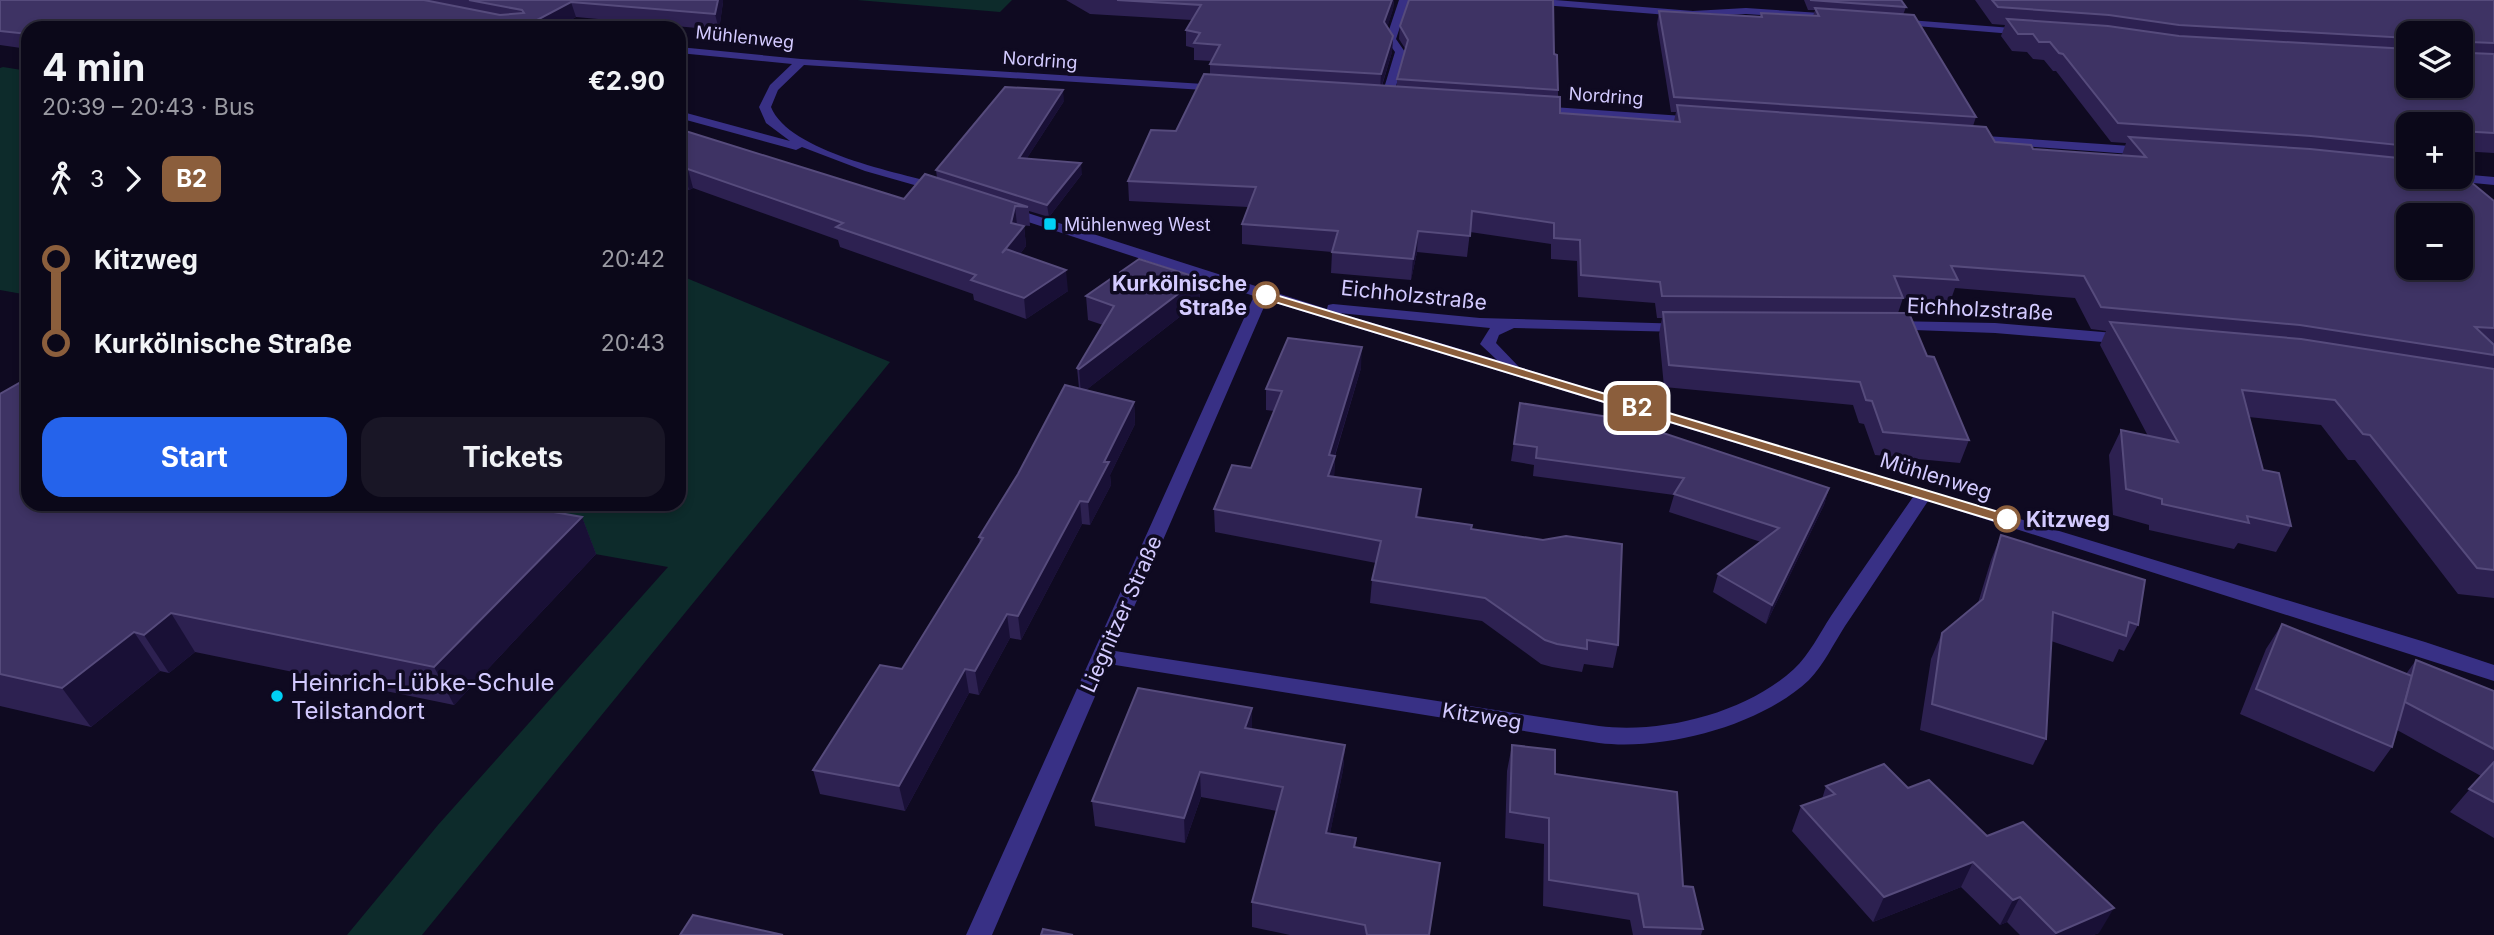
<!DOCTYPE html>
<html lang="en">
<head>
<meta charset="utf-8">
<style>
	:root { --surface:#0b0819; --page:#191626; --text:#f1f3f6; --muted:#9a9aa2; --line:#2b2938; --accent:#2563eb }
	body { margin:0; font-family:Inter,sans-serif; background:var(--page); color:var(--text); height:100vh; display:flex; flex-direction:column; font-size:26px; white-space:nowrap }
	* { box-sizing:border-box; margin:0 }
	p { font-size:23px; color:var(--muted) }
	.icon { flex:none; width:38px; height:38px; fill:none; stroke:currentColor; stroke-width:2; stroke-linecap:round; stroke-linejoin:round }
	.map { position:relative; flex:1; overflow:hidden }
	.drawer { position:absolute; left:21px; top:21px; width:665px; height:490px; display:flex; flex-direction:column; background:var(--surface); border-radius:21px; box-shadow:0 4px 10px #0003,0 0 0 2px var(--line) }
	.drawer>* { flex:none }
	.badge { padding:0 14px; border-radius:10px; font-size:24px; line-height:46px }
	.fabs { position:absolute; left:2396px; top:21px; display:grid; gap:14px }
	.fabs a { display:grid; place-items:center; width:77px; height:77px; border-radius:14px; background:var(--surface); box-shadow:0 4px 10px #0003,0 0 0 2px var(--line); font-size:35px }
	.map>.badge { position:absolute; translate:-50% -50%; box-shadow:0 0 0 4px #fff }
	.legs { display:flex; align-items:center; gap:10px; height:77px; padding:0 21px; font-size:23px }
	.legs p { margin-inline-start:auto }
	.overview { display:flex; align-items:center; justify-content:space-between; height:119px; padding:0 21px }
	h1 { font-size:38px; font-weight:700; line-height:52px }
	.action { display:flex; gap:14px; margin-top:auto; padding:14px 21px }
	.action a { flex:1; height:80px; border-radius:21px; background:var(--accent); color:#fff; font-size:28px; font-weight:700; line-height:80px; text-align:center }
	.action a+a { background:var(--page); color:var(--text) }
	ul { padding:0 21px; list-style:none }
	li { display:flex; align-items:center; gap:24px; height:84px; font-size:26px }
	li i { display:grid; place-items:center; width:10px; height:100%; margin:0 9px; background:currentColor }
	li i::after { content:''; width:18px; height:18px; margin:-9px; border:5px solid; border-radius:50%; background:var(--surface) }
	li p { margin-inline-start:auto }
	li:first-child i { background:linear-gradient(#0000 50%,currentColor 0) }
	li:last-child i { background:linear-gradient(currentColor 50%,#0000 0) }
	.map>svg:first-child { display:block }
</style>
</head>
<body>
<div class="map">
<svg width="2494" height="935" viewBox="0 0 2494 935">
	<rect width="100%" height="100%" fill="#0f0a21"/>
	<g fill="#0d2b2b">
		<path d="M857 0H1012L1000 12Z"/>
		<path d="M3 67 28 71V295L0 290V68Z"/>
		<path d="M679 275 890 362 422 935H347L438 825 668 567 416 522 437 504H679Z"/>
	</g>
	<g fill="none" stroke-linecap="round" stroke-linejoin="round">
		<g fill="#383085" fill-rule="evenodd">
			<path d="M1399 0H1409L1396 39 1405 52 1393 98 1387 101 1381 98 1395 52 1386 39Z"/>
			<path d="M1514 0H1555L1693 11 1746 8 1836 14 1841 17 1836 20 1746 14 1693 17 1519 3Z"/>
			<path d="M1896 19 2025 29 2030 32 2025 35 1892 24V20Z"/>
			<path d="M679 47 801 59 1220 85 1226 88 1220 91 804 65 778 90 771 107C789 152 899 173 944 185L945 188 939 192 865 171 802 147 796 150 679 118V111L790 141 766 123 759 107 770 85 792 64 679 53Z"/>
			<path d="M1538 106 1698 117 1704 120 1698 123 1534 111 1532 109Z"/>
			<path d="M1971 135 2145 147 2151 151 2145 155 1967 142V136Z"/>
			<path d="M2460 174 2494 177V185L2453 181 2447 177H2460Z"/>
			<path d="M1009 207 1327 309 1328 305 1333 304 1480 318 1687 324 1690 327 1687 330 1682 332 1514 328 1499 335 1496 343 1519 367 2425 642 2494 665V681L1928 501C1900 543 1873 585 1845 626 1834 643 1823 666 1809 680 1760 726 1664 751 1599 743L1109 664 992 935H966L1254 296 1004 214 1002 211ZM1267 300 1288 307 1913 497C1886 536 1858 576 1831 616 1820 633 1809 655 1794 669 1746 713 1662 734 1599 726L1115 651ZM1339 313 1490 328 1480 344 1497 360Z"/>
			<path d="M1892 321 1995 323 2126 334 2134 339 2126 344 1995 333 1887 329 1884 326 1887 323Z"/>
		</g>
	</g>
	<g fill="#2d2151" fill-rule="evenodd">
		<path d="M0 0H723V2L719 30 576 17 555 28H28V49L0 45Z"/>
		<path d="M1066 0H1394L1393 9 1387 27 1393 36 1392 52 1382 86 1397 87V79L1406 50 1399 39 1400 26 1554 54 1558 90V97L1560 113 1674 121 1676 112H1671L1657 24 1659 11 1760 16 1761 13 1813 16 1815 10H1808L1804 0H1901L1906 7 1903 15 1976 117 1973 126 1995 142 2033 149 2122 155 2126 143 2111 142 2056 71H2053L2044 60 2033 59 2027 52 2012 51 2001 36 2005 25 1992 24 1975 0H2494V153L2460 151V124H2408V177L2494 201V598L2458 594 2355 460H2348L2321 425 2249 417 2263 470 2291 526 2276 552 2238 543 2234 549 2149 530V525L2113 515 2109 455 2121 430 2148 436 2100 345 2106 331 2091 329 2075 298 1955 288 1950 302 1903 298 1898 313 1927 356 1969 440 1960 463 1875 455 1864 424 1859 423 1853 405 1664 387 1659 334 1662 318H1657L1655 303 1578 297 1577 261 1551 259V244L1470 232 1467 257 1417 252 1411 280 1331 273 1332 252 1242 244V224L1248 207 1129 201 1128 181 1176 131 1210 75V64L1212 61 1194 60V48L1186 46V30L1192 20 1090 14ZM2408 33H2460L2408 86Z"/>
		<path d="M1064 101 1027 158 1082 174 1049 217 1029 211 1030 226 1021 225 1024 226 1026 246 1020 254 1068 291 1026 319 974 300 973 294 840 247 838 240 693 188 689 190 679 186V129L904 199 937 178 936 170Z"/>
		<path d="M1199 278 1200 301 1086 390 1134 402 1135 424 1110 475 1111 485 1090 525 1082 524 1021 640 1010 638 979 695 969 693 905 811 820 794 813 770 902 669 980 543 979 537 1079 388 1077 368 1103 325 1088 320 1086 296Z"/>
		<path d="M1361 368 1335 456 1334 477 1421 489 1418 517 1471 529 1618 645 1613 668 1584 664 1582 672 1552 667 1541 664 1482 621 1370 603 1372 580 1376 563 1215 532 1214 509 1251 468 1274 411 1266 410V389Z"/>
		<path d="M0 394 28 504 582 517 596 554 454 705 195 652 169 673 160 671 91 727 0 706Z"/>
		<path d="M1520 403 1829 488 1824 505 1766 624 1713 592 1718 574 1761 542 1669 512 1674 495 1533 476 1534 465 1511 461Z"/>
		<path d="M2001 535 2138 625 2124 651 2119 649 2113 662 2051 641 2046 739 2033 765 1920 730 1931 659 1942 633 1978 603 1991 560Z"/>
		<path d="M2282 624 2406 674 2416 660 2494 691V838L2450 812 2481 776 2397 730 2392 747 2374 772 2240 714 2266 649Z"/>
		<path d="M1252 708V729L1345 745 1343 770 1330 833 1356 838 1355 847 1430 935H1290L1252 927V902L1277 811 1201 797 1185 843 1095 826 1092 801Z"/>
		<path d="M1512 745 1555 774 1683 886 1703 929 1701 935H1633L1630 920 1543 906 1544 844 1505 838 1507 771Z"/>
		<path d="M1826 786 1908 788 1987 836 2099 933 2093 935H2020L2007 922 2000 925 1961 887 1873 922 1792 831 1801 806 1822 799Z"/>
	</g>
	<g fill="#191036">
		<path d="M718 0H723V2L719 30 715 14Z"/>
		<path d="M1392 0H1394L1393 9 1384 38V22Z"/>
		<path d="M571 2 576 17 555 28H522Z"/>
		<path d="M1393 36 1392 52 1380 91 1381 74Z"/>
		<path d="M1063 90 1064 101 1020 169 1019 158Z"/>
		<path d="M1081 163 1082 174 1049 217 1047 205Z"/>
		<path d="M688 169 693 188 689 190 684 171Z"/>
		<path d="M1015 206 1017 225 1024 226 1026 246 1004 274 1002 253 1011 223Z"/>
		<path d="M1418 231 1417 252 1411 280 1413 259Z"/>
		<path d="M1066 270 1068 291 1026 319 1024 298Z"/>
		<path d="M1199 278 1200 301 1081 394 1079 369Z"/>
		<path d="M1362 347 1361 368 1333 461 1335 456 1334 478 1327 498 1329 455Z"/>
		<path d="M1134 402 1135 424 1110 475 1111 485 1090 525 1088 502 1104 462Z"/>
		<path d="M1829 488 1824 505 1766 624 1772 605Z"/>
		<path d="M1421 489 1419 511 1414 539 1416 517Z"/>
		<path d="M1080 501 1082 524 1021 640 1018 616Z"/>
		<path d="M582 517 596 554 454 705 434 667Z"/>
		<path d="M171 613 195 652 169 673 144 635Z"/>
		<path d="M1007 614 1010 638 979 695 975 671Z"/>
		<path d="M134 632 160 671 91 727 62 688Z"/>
		<path d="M965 669 969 693 905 811 899 786Z"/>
		<path d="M1252 708V733L1245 728Z"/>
		<path d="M1345 745 1343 770 1325 858 1326 833Z"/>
		<path d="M1200 772 1201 797 1185 843 1184 818Z"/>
		<path d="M1973 862 1961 887 1873 922 1884 897Z"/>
		<path d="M2020 897 2007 922 2000 925 2013 900Z"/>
		<path d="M2114 908 2099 933 2093 935H2055L2056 933Z"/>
	</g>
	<g fill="#3e3364" stroke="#564b7c" stroke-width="2" fill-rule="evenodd">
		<path d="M0 0H424L500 15 524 13 522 10 469 0H718L715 14 571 2 522 28H28V34L0 31Z"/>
		<path d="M1117 0H1392L1384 22 1393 36 1381 74 1210 64 1220 45 1194 43 1200 33 1186 30 1201 5Z"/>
		<path d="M1409 0H1553L1554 54 1557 55 1558 90 1397 79 1408 40 1400 26Z"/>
		<path d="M1810 0H1901L1906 7Z"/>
		<path d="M1992 0H2494V43L2470 42 2467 50 2470 53 2494 54V133L2460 131V124H2408V127H2405L2408 130V146L2311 136 2118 123 2063 54 2059 53 2050 42H2039L2033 34H2018L2007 19 2108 26 2179 36 2408 49V86H2460V33H2408V38L2179 25 2109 15 1998 7Z"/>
		<path d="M1815 8 1914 15 1976 117 1674 97 1659 11 1762 17 1761 13 1819 16Z"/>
		<path d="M1204 74 1560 97V113L1680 122 1677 105 1986 127 1995 142 2031 145 2033 149 2146 157 2129 137 2310 149 2408 159V177H2460V173L2494 201V328L2475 327 2494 345V355L2300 325 2101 307 2084 276 1951 266 1958 280 1894 276 1903 298 1662 296 1660 282 1581 275 1580 240 1554 238V223L1472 211 1470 236 1418 231 1413 259 1332 252 1338 231 1242 224 1256 187 1128 181 1151 130 1176 131ZM2408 215H2460V268H2408Z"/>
		<path d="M1005 87 1063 90 1019 158 1081 163 1047 205 936 170Z"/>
		<path d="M679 129 904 199 925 174 1028 207 1015 206 1011 223 1024 226 1002 253 1006 249 1066 270 1024 298 971 280 976 275 836 227 843 223 688 169 684 171 679 169Z"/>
		<path d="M1139 259 1199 278 1079 369 1077 368 1114 306 1086 296Z"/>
		<path d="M1663 312 1909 313 1927 356 1934 357 1969 440 1883 432 1872 401 1866 400 1860 382 1669 365Z"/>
		<path d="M2110 322 2301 339 2494 369V570L2477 568 2370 435 2363 434 2335 400 2242 390 2263 470 2279 473 2291 526 2247 516 2249 523 2162 504V499L2126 489 2121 430 2178 442Z"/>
		<path d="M1288 338 1362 347 1329 455 1335 456 1328 476 1421 489 1416 517 1472 525 1471 529 1543 540 1566 536 1622 544 1618 645 1587 640V649L1557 644 1545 640 1485 598 1372 580 1381 541 1214 509 1232 465 1251 468 1282 391 1266 389Z"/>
		<path d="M28 378V504H508L582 517 434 667 171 613 144 635 134 632 62 688 0 674V394Z"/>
		<path d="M1065 385 1134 402 1104 462H1109L1088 502 1080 501 1018 616 1007 614 975 671 965 669 899 786 813 770 880 665 902 669 983 538 979 537 1018 474Z"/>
		<path d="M1520 403 1621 419 1829 488 1772 605 1718 574 1779 528 1674 494 1684 478 1536 458 1537 447 1514 444Z"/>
		<path d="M2001 535 2145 580 2138 625 2129 622 2126 636 2053 612 2046 739 1932 704 1942 633 1983 599Z"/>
		<path d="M2282 624 2412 676 2392 747 2256 689Z"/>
		<path d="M2416 660 2494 691V749L2405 702Z"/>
		<path d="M1138 688 1252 708 1245 728 1345 745 1326 833 1356 838 1354 847 1440 863 1429 935H1367L1365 925 1252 902 1283 787 1200 772 1184 818 1092 801Z"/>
		<path d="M1512 745 1555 750V774L1677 792 1683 886 1693 887 1703 929 1644 927 1638 894 1549 880V818L1510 812Z"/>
		<path d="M2494 762V802L2469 789Z"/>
		<path d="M1884 764 1908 788 1929 780 1987 836 2023 822 2114 908 2056 933 2020 897 2013 900 1973 862 1884 897 1801 806 1835 794 1826 786Z"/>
		<path d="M693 915 783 935H680Z"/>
		<path d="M1043 929 1073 935H1041Z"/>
	</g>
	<path fill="#8b5e3c" stroke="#fff" stroke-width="2" d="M1266 292 2012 516 2014 519 2007 524 2002 523 1262 298 1261 295Z"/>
	<g fill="#00d0f5" stroke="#0f0a21" stroke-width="2.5">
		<rect x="1043" y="217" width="14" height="14" rx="3.5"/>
		<circle cx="277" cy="696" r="7"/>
	</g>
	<g fill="#fff" stroke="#8b5e3c" stroke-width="3.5">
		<circle cx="1266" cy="295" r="12"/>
		<circle cx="2007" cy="519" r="12"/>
	</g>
	<g text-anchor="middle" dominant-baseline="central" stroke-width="7" stroke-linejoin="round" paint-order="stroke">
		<g font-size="18" fill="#d3caff" stroke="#0f0a21">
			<text transform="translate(745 37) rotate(6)">Mühlenweg</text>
			<text transform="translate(1040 60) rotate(4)">Nordring</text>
			<text transform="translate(1606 96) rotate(4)">Nordring</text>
		</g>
		<g font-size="18" fill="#d3caff" stroke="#0f0a21" text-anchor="start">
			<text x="1064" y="224">Mühlenweg West</text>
		</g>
		<g font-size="21" font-weight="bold" fill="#d3caff" stroke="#0f0a21" text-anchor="end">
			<text x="1247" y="283">Kurkölnische<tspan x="1247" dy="24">Straße</tspan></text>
			<text x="2026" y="519" text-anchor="start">Kitzweg</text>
		</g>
		<g font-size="21" fill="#d3caff" stroke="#0f0a21">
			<text transform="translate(1414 295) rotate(6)">Eichholzstraße</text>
			<text transform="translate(1980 309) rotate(3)">Eichholzstraße</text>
			<text transform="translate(1936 476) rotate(17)">Mühlenweg</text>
			<text transform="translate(1121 614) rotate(-66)">Liegnitzer Straße</text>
			<text transform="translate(1482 716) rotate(9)">Kitzweg</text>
		</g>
		<g font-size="24" fill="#d3caff" stroke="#0f0a21" text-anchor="start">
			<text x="291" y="682">Heinrich-Lübke-Schule<tspan x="291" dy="28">Teilstandort</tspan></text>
		</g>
	</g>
</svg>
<div class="fabs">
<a><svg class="icon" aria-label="layers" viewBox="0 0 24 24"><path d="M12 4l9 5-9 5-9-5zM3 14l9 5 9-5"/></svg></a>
<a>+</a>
<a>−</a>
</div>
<b class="badge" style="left:1637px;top:408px;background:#8b5e3c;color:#fff">B2</b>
<section class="drawer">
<div class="overview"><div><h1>4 min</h1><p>20:39 – 20:43 · Bus</p></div><b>€2.90</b></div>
<div class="legs"><svg class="icon" aria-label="walk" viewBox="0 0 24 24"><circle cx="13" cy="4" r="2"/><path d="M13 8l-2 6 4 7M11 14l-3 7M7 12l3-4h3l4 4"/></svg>3<svg class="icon" aria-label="forward" viewBox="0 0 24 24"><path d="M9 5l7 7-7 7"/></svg><b class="badge" style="background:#8b5e3c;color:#fff">B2</b></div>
<ul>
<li><i style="color:#8b5e3c"></i><b>Kitzweg</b><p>20:42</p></li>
<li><i style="color:#8b5e3c"></i><b>Kurkölnische Straße</b><p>20:43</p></li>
</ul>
<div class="action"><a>Start</a><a>Tickets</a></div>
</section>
</div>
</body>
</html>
